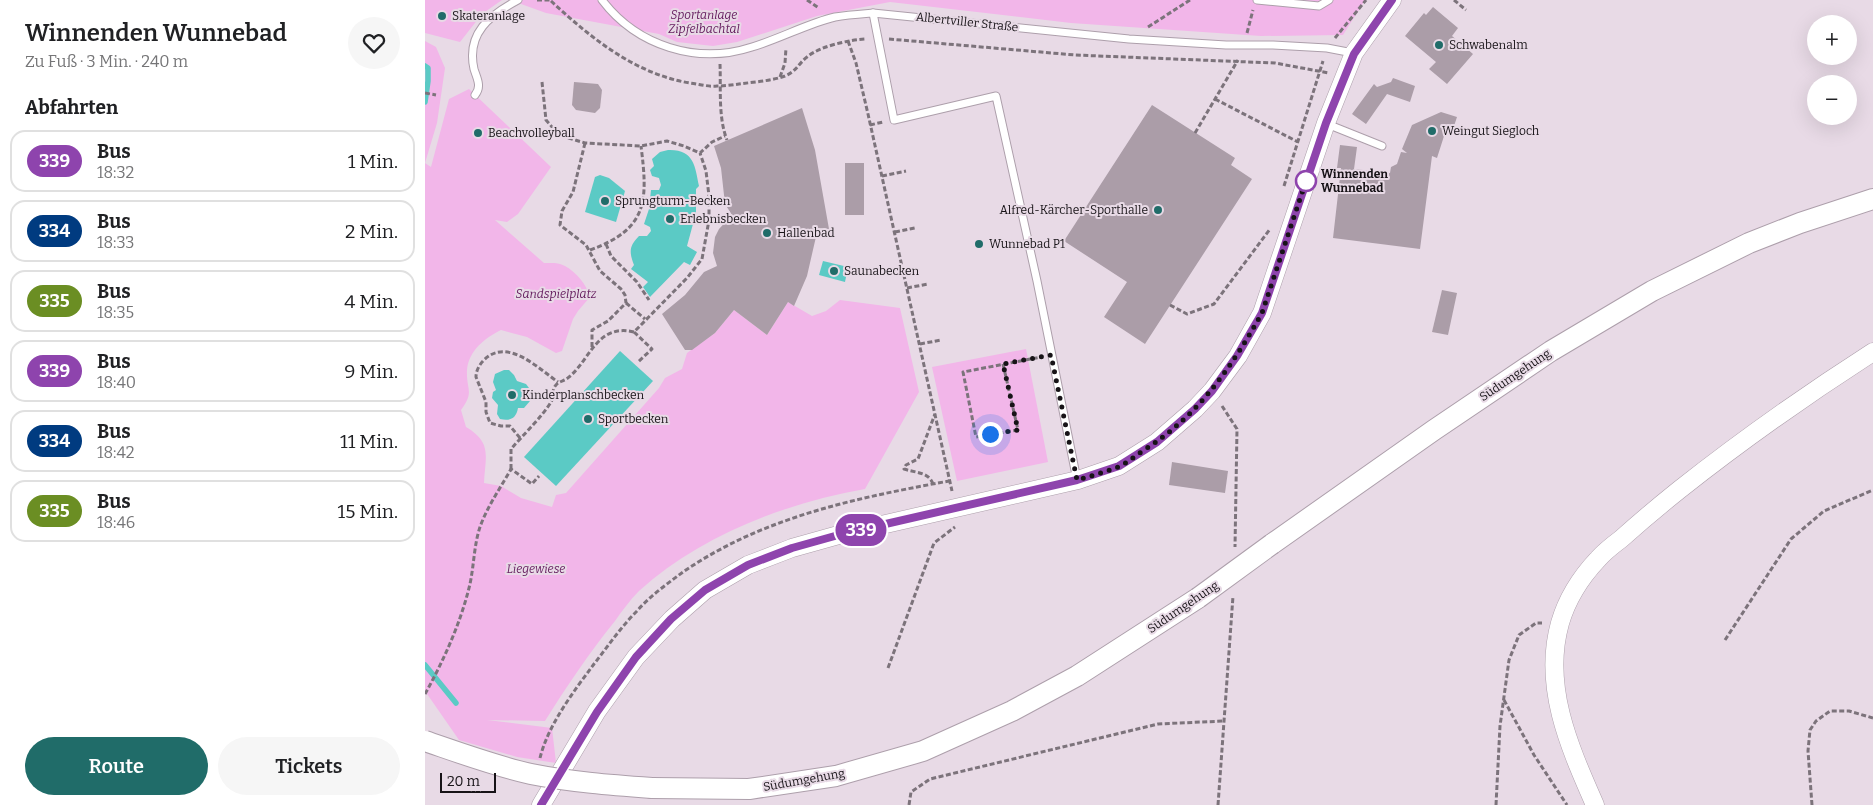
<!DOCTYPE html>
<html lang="de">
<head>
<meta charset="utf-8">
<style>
	:root { --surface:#fff; --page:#f6f6f6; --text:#202124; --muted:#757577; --line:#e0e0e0; --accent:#206c69 }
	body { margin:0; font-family:Bitter,serif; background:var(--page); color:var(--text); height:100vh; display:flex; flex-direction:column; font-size:19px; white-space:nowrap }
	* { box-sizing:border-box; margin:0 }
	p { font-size:16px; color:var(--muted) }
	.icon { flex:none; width:28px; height:28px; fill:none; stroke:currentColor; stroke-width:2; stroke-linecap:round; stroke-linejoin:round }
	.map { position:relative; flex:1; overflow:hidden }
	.side { display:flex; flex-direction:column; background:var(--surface); width:425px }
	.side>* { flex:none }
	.badge { padding:0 10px; border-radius:16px; font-size:18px; line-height:32px }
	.controls { position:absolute; left:1382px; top:15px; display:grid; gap:10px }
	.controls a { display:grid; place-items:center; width:50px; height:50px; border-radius:50%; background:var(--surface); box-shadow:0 5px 20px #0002; font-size:25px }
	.scale { position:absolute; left:15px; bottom:12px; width:56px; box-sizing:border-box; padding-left:5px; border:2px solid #171317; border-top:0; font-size:14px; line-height:18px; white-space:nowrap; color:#171317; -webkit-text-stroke:4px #e8dae6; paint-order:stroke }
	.you { position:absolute; width:25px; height:25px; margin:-12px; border:4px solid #fff; border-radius:50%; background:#1a73e8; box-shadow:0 0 0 8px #1a73e833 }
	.map>.badge { position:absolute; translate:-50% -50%; box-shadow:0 0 0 2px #fff }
	h2 { padding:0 25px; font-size:19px; line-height:45px }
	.round { display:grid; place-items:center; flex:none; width:52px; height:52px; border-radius:26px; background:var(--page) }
	.head { display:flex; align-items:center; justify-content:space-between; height:85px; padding:0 25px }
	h1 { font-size:24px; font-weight:600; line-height:38px }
	.button { display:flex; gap:10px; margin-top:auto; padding:10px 25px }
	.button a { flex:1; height:58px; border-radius:30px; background:var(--accent); color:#fff; font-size:20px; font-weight:600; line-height:58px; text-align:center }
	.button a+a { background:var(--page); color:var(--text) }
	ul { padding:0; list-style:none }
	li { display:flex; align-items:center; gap:15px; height:62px; margin:0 10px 8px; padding:0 15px; border:2px solid var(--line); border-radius:15px }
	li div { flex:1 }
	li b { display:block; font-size:19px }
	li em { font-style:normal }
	li .badge { min-width:55px; font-weight:700; text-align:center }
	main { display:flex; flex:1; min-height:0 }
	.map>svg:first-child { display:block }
</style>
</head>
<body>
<main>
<section class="side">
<div class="head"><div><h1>Winnenden Wunnebad</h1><p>Zu Fuß · 3 Min. · 240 m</p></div><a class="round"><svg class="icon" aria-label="heart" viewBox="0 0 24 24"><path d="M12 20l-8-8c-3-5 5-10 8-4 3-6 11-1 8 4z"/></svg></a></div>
<h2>Abfahrten</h2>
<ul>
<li><span class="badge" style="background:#8e44ad;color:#fff">339</span><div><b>Bus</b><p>18:32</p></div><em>1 Min.</em></li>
<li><span class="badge" style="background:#003b80;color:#fff">334</span><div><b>Bus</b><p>18:33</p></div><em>2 Min.</em></li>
<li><span class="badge" style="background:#6b8e23;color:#fff">335</span><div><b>Bus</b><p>18:35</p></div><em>4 Min.</em></li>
<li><span class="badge" style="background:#8e44ad;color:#fff">339</span><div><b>Bus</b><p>18:40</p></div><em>9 Min.</em></li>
<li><span class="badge" style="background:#003b80;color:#fff">334</span><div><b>Bus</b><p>18:42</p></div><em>11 Min.</em></li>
<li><span class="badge" style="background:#6b8e23;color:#fff">335</span><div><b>Bus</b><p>18:46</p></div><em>15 Min.</em></li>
</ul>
<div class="button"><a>Route</a><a>Tickets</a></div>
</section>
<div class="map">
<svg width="1448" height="805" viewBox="0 0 1448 805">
	<rect width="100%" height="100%" fill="#e8dae6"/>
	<g fill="#f2b6e9">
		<path d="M0 0H77L57 14 35 42 0 33Z"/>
		<path d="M85 0H940L918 35 836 36 646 23 465 2 392 16 312 42 288 46 252 42 234 34 121 13Z"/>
		<path d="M0 41 11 47 20 68 12 123 0 163 6 167 24 99 44 89 126 167 93 214 82 222 70 220 119 263C126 263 133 262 140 266 151 272 162 285 165 297L153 311 148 319 137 351 131 353 102 337 76 330C60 338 44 350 42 370 41 390 50 391 36 410L41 427C68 443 60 457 59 483L76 486 96 498 127 507 131 495 141 493 234 388 240 378 257 369 262 353 290 333 309 310 342 335 363 302 387 316 401 311 415 300 475 308 494 392 440 489C360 503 275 536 214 591 205 600 197 611 190 621 164 653 142 686 120 721L62 720 127 728 131 763 92 757 34 740 0 691Z"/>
		<path d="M601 349 623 462 532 481 507 367Z"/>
	</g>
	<g fill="#5bcac5">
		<path d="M243 150C269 149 270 166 274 186L271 189V213L262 246 272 252 265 265 259 262 225 297 218 287 223 282 206 269 209 265C204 252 204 246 214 236H222L226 231 225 227 219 224 224 209 226 190H234L236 185 234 178 227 176 225 170 229 166 227 159 235 152Z"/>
		<path d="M175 175 184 178 200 191 191 222 160 212 170 177Z"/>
		<path d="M398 261 423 267 420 282 394 275Z"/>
		<path d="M195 351 228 381 131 486 99 457Z"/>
		<path d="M79 370H84L89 375 92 381 101 384 107 392 105 401 99 408H93C91 419 85 421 75 419L72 414 73 405 67 398 68 392 71 390 68 382 70 374Z"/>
	</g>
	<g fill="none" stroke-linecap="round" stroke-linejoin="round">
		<g stroke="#5bcac5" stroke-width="5.5">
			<path d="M0 66 3 68V81L0 102"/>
			<path d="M0 665 31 703"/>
		</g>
	</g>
	<g fill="#ab9da8">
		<path d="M1008 7 1033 28 1027 36 1048 54 1022 84 1004 69 1011 62 980 36 999 13 1001 15Z"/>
		<path d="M968 78 990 86 985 102 962 94 941 124 927 114 949 84 952 87 966 82Z"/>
		<path d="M149 82 173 84 177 90 175 108 170 113 151 110 147 105Z"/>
		<path d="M727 105 810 158 806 165 827 179 720 344 679 317 702 282 639 241Z"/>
		<path d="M377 108 390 150 404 229 393 228 382 276 369 306 363 302 342 335 309 310 290 333 267 350H260L237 314 260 295 279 272 292 266 288 253 290 237 294 229 307 215 300 204 296 168 289 146Z"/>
		<path d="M1016 112 1032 117 1026 135 1020 133 1012 158 1007 156 995 249 908 238 916 168H912L915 145 932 147 929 169 965 173 966 167 972 164 976 152 982 153 977 149 987 125Z"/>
		<rect x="420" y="163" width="19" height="52"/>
		<path d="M1017 290 1032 293 1023 335 1007 332Z"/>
		<path d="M747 462 803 471 800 493 744 485Z"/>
	</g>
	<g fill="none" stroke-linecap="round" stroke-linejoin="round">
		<g stroke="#ad9fab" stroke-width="9">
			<g id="service">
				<path d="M177 0C212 46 272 65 327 47 354 39 384 23 410 17 422 15 436 14 448 13L704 39 801 45H848L902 48 928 53"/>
				<path d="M832 0 894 6 904 0"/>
				<path d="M448 13 469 120 571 96 612 281 652 480"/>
				<path d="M50 95C57 86 52 79 49 69 41 33 65 15 93 0"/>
				<path d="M902 124 957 146"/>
			</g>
		</g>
		<g stroke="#ad9fab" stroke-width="19">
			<g id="tertiary">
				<path d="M116 805 172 711 211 657 247 619 280 590 323 565 367 548 417 534 653 480 694 466 732 442 770 409 787 391 813 356 837 313 901 123 929 53 967 0"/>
				<path d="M1170 805C1145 748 1117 687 1135 623 1142 599 1156 577 1173 559 1180 551 1188 545 1196 539 1215 522 1234 506 1254 490 1316 441 1381 395 1448 352"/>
			</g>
		</g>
		<g stroke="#ad9fab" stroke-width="22">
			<g id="secondary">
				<path d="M847 544 1009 430 1126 351 1227 291 1324 243 1375 223 1448 199"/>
				<path d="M227 788 324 789 411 776 498 751 587 711 652 676 773 598"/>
			</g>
		</g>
		<g stroke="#7c737b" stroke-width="3" stroke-dasharray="5 2.5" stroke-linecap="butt">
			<path d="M112 0H126"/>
			<path d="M382 0 394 8"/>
			<path d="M1029 0 1041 10"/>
			<path d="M126 1C166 38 210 74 265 83 274 84 283 87 292 86 299 86 307 85 314 84 329 82 346 81 360 76 372 71 373 64 382 57 395 46 424 40 440 39"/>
			<path d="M723 27 765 0"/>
			<path d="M822 33 828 10"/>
			<path d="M910 38 941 0"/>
			<path d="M464 39 650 55 850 63 904 73"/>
			<path d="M423 41 431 63 443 114 527 491"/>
			<path d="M295 64C296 88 293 117 302 140"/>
			<path d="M355 77 360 63 361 48"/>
			<path d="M117 82 121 120 134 135 160 143 216 146 242 141 259 146 275 153 287 142 300 136"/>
			<path d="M0 93 11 95"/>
			<path d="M790 99 873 142"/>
			<path d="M445 125 458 122"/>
			<path d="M770 133 813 60"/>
			<path d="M160 143 148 192 137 211 135 225 161 245 175 271 196 289 200 295 201 303 183 321 167 330V347"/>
			<path d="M457 176 481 171"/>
			<path d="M859 186 898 61"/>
			<path d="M470 232 490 228"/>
			<path d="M181 244 186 256 212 282 224 300"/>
			<path d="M165 250C223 229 223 201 216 146"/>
			<path d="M482 288 503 284"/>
			<path d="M201 303 220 319"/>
			<path d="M745 305 762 314 789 304 845 229"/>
			<path d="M209 332 227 349 213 362"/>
			<path d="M495 344 516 340"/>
			<path d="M578 364 593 430 551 437 538 372 616 357"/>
			<path d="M797 406 812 429 810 547"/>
			<path d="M95 438 85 426H76L65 423 61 412V402L51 377C51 371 54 365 59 360 82 337 113 368 133 382"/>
			<path d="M86 469V449C98 435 117 417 126 402 129 398 127 392 129 388 133 380 139 382 144 377 165 360 172 323 209 332L262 278 277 259 284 220V196L281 171 275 153"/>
			<path d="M508 484C504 472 491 473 479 469L481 465 493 459 510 414"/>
			<path d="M1300 640 1366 539 1399 511 1448 490"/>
			<path d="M463 668 509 543 530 527"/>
			<path d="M0 694C19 660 36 622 45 584 49 565 49 545 55 527 62 507 76 487 86 469L107 484 114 476"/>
			<path d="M1079 700 1109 755 1142 805"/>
			<path d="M115 758C123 725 149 691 169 664 183 646 196 627 212 611 225 596 242 584 258 572 338 517 431 498 524 481"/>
			<path d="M484 805 486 792 505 779 733 724 799 721"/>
			<path d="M793 805 808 596"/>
			<path d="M1071 805 1075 726 1084 660 1094 635 1111 623H1117"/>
			<path d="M1387 805 1383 751 1385 730 1391 721 1405 711H1424L1448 718"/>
		</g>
		<use href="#service" stroke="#fff" stroke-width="7"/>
		<use href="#tertiary" stroke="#fff" stroke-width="18"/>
		<use href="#secondary" stroke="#fff" stroke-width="20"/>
		<g stroke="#ad9fab" stroke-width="22" stroke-linecap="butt">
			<g id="secondary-bridge">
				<path d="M773 598 847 544"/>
				<path d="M0 741C35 753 70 766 106 774 146 782 186 785 227 788"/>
			</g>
		</g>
		<use href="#secondary-bridge" stroke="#fff" stroke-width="20"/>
	</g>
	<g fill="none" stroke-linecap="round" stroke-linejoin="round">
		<g stroke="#fff" stroke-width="11">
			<path id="line" d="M116 805 172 712 211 657 246 619 280 590 323 565 367 548 417 534 652 480 694 466 732 442 770 409 787 391 812 356 837 313 901 123 929 54 967 0"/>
		</g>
		<use href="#line" stroke="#8e44ad" stroke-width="8"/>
		<path stroke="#171317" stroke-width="5" stroke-dasharray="0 9" d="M565 434 593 430 578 364 626 355 652 480C666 476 680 472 693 467 702 463 710 456 719 450 774 415 806 368 837 313L881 181"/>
	</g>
	<g fill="#206c69" stroke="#e8dae6" stroke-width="2">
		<circle cx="17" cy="16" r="5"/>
		<circle cx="1014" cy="45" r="5"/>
		<circle cx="1007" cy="131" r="5"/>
		<circle cx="53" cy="133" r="5"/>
		<circle cx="180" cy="201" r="5"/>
		<circle cx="733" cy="210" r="5"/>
		<circle cx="245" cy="219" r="5"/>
		<circle cx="342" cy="233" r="5"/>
		<circle cx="554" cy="244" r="5"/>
		<circle cx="409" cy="271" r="5"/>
		<circle cx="87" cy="395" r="5"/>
		<circle cx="163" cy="419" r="5"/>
	</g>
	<circle fill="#fff" stroke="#8e44ad" stroke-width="2.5" cx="881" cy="181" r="10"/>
	<g text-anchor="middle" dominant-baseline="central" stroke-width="4" stroke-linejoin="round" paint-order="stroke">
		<g font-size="12" font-style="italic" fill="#631b5d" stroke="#e8dae6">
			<text x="279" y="15">Sportanlage<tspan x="279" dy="14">Zipfelbachtal</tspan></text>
			<text x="131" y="294">Sandspielplatz</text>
			<text x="111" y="569">Liegewiese</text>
		</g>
		<g font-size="12" fill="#171317" stroke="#e8dae6" text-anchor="start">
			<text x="27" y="16">Skateranlage</text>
			<text x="1024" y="45">Schwabenalm</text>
			<text x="1017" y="131">Weingut Siegloch</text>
			<text x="63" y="133">Beachvolleyball</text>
			<text x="190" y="201">Sprungturm-Becken</text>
			<text x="723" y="210" text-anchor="end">Alfred-Kärcher-Sporthalle</text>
			<text x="255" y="219">Erlebnisbecken</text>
			<text x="352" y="233">Hallenbad</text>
			<text x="564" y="244">Wunnebad P1</text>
			<text x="419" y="271">Saunabecken</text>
			<text x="97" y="395">Kinderplanschbecken</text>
			<text x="173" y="419">Sportbecken</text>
		</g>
		<g font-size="12" fill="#171317" stroke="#e8dae6">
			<text transform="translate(542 22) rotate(6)">Albertviller Straße</text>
			<text transform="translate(1090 375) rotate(-34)">Südumgehung</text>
			<text transform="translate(758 607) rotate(-34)">Südumgehung</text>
			<text transform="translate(379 780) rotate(-10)">Südumgehung</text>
		</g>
		<g font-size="12" font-weight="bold" fill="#171317" stroke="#e8dae6" text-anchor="start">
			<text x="896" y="174">Winnenden<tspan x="896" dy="14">Wunnebad</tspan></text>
		</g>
	</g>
</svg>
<div class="controls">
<a>+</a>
<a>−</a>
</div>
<div class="scale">20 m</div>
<div class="you" style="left:565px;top:434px"></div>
<b class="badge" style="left:436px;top:530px;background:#8e44ad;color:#fff">339</b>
</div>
</main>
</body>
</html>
